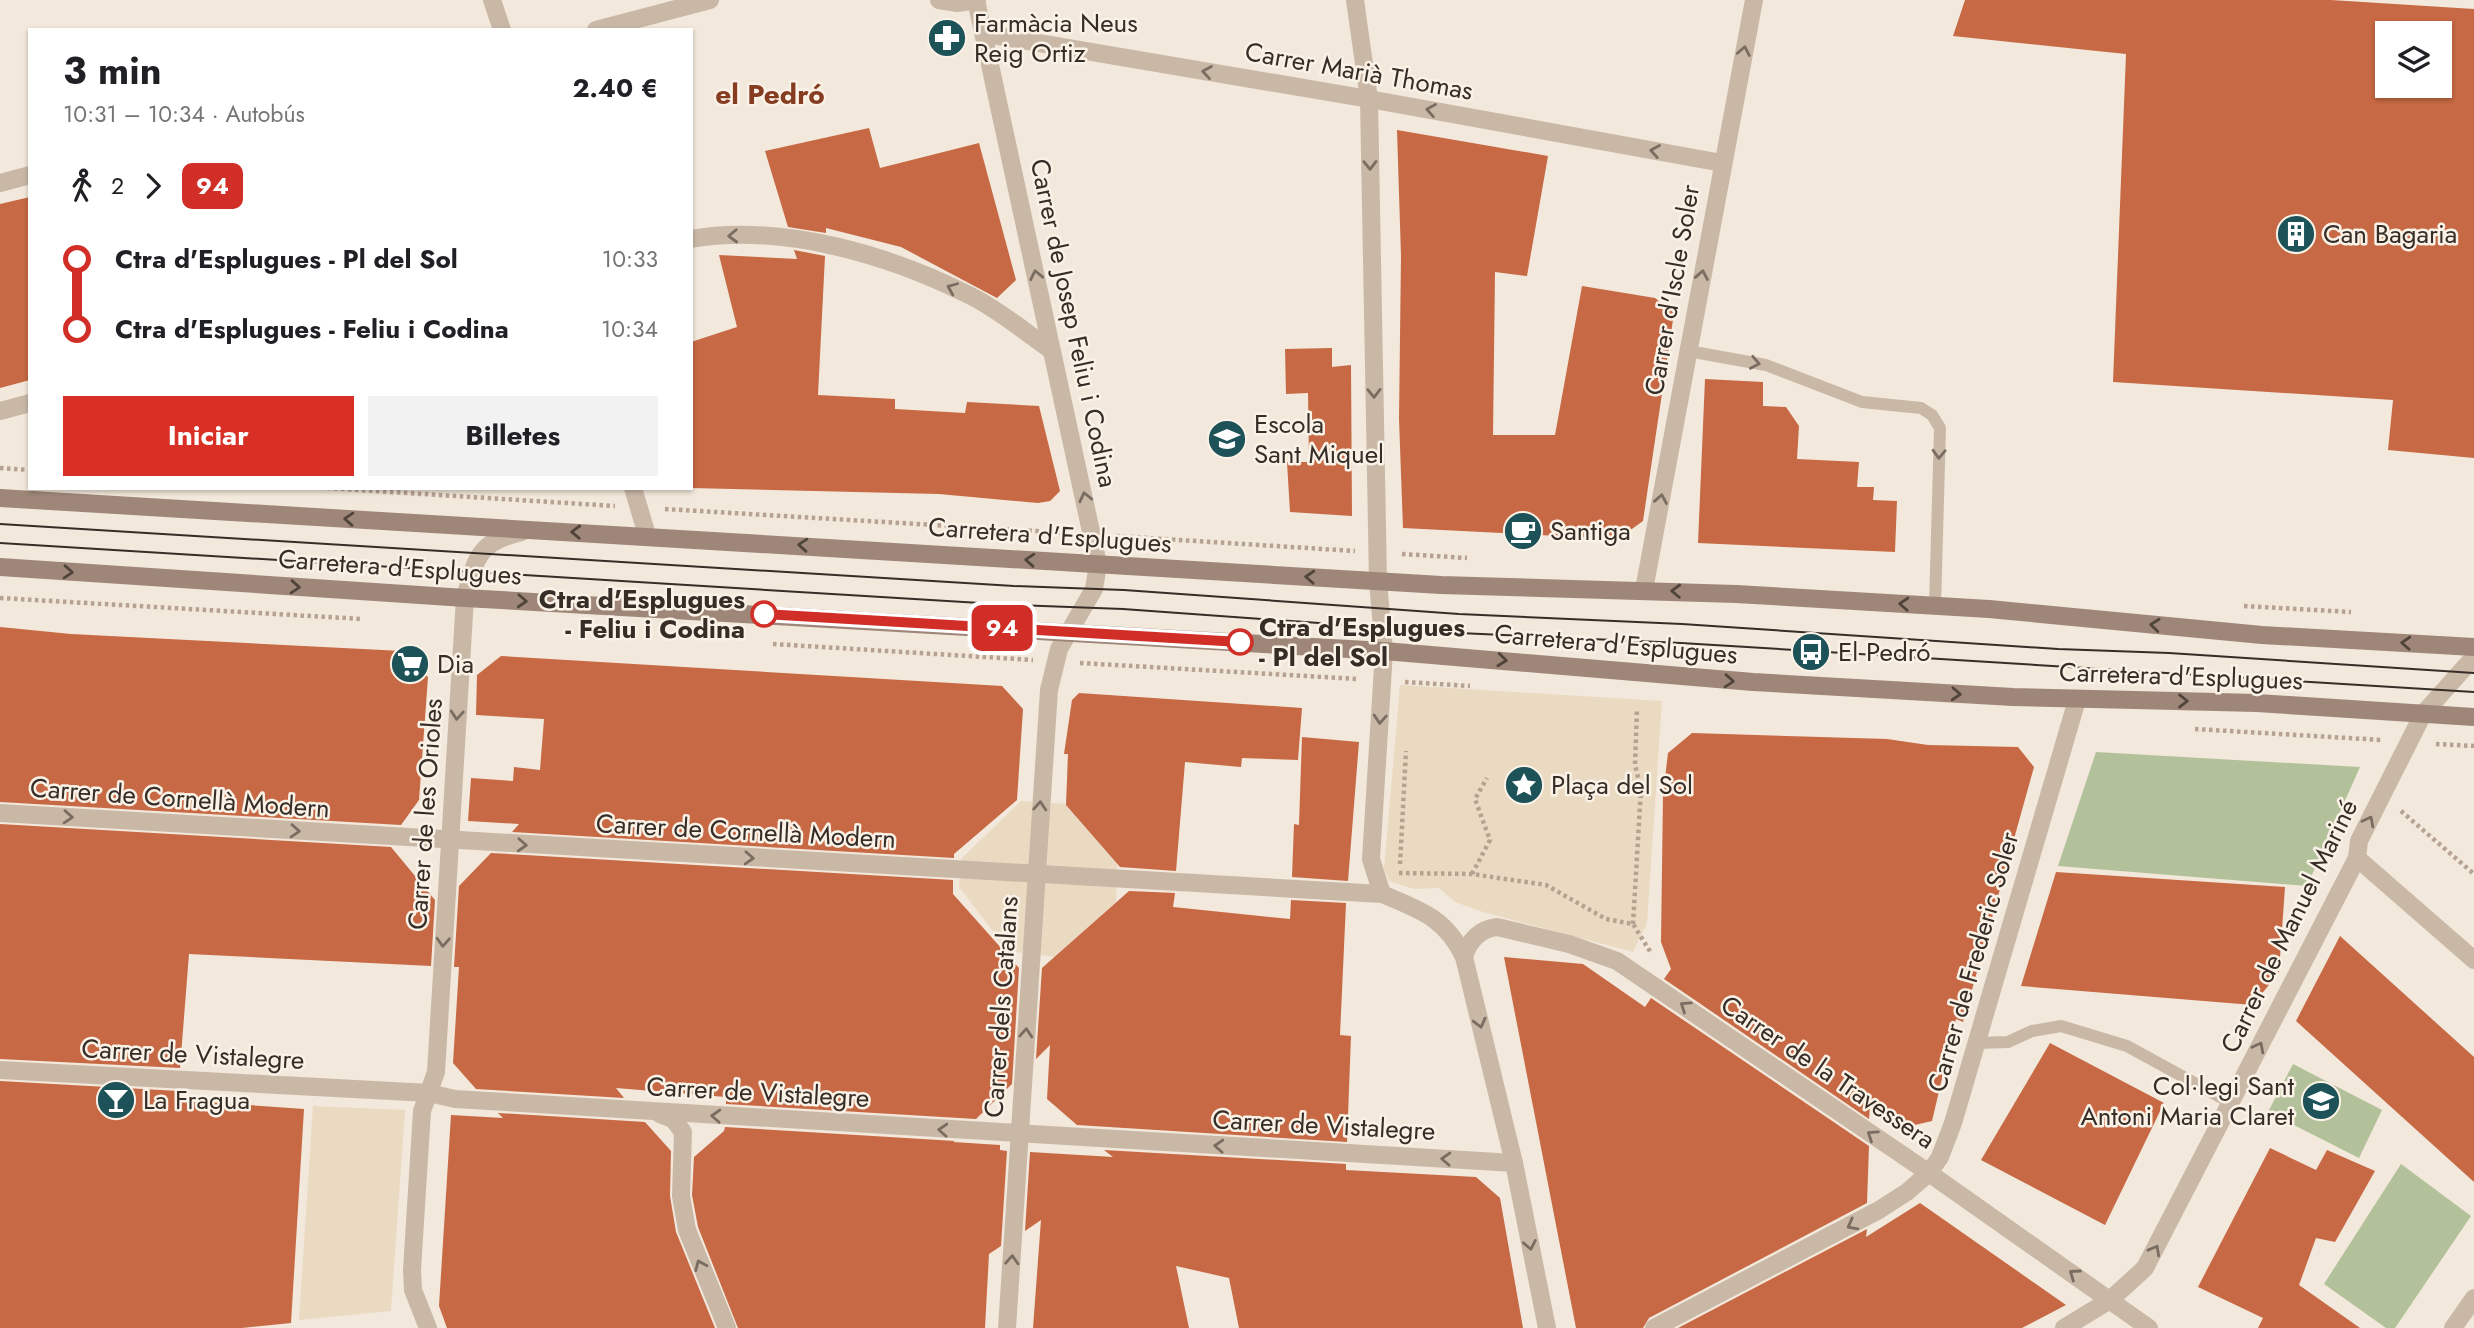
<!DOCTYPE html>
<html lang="es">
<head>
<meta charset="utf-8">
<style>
	:root { --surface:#fff; --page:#f2f2f2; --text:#202124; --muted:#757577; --accent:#d93025 }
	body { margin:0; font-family:Jost,sans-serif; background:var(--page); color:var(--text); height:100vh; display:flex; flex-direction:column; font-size:26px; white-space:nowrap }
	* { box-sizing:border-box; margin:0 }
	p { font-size:23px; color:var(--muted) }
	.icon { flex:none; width:38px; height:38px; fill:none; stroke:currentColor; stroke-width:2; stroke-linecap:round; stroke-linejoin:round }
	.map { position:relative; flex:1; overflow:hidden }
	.sheet { position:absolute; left:28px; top:28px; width:665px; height:462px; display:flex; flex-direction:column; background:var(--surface); border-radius:0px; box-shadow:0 2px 5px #0004 }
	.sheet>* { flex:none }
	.badge { padding:0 14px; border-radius:10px; font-size:24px; line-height:46px }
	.fabs { position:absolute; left:2375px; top:21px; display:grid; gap:14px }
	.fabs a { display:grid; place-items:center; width:77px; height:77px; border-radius:0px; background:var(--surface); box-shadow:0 2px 5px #0004; font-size:35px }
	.map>.badge { position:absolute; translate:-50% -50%; box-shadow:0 0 0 4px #fff }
	.legs { display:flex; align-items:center; gap:10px; height:77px; padding:0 35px; font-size:23px }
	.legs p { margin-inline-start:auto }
	.summary { display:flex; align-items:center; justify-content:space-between; height:119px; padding:0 35px }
	h1 { font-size:38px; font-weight:700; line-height:52px }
	.cta { display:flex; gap:14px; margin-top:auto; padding:14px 35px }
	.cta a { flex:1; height:80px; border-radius:0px; background:var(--accent); color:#fff; font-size:28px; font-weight:700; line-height:80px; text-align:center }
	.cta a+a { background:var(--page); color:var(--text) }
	ul { padding:0 35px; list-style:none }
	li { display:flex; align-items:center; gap:24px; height:70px; font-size:26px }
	li i { display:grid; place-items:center; width:10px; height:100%; margin:0 9px; background:currentColor }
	li i::after { content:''; width:18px; height:18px; margin:-9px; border:5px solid; border-radius:50%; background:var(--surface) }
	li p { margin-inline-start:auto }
	li:first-child i { background:linear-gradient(#0000 50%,currentColor 0) }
	li:last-child i { background:linear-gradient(currentColor 50%,#0000 0) }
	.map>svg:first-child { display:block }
</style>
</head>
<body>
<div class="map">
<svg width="2474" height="1328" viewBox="0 0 2474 1328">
	<rect width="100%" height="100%" fill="#f2e8db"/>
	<g fill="#b3c19b">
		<path d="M2096 752 2360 767 2307 886 2058 866Z"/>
		<path d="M2293 1064 2382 1110 2359 1158 2268 1112Z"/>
		<path d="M2401 1164 2471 1216 2395 1328H2386L2324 1284Z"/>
	</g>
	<g fill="#eadac2">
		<path d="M1400 685 1662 701 1647 923 1633 952 1483 912 1455 902 1439 888 1414 889 1389 881 1384 869Z"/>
		<path d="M1021 801 1066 804 1117 864 1116 902 1055 957 1008 951 959 887 962 858Z"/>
		<path d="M313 1106 405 1110 391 1311 299 1320Z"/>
	</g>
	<g fill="#c76944" fill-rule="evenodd">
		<path d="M1965 0H2331L2474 9V458L2388 450 2393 400 2113 382 2126 54 1953 36ZM2387 33H2440V86H2387Z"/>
		<path d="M869 128 880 168 979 143 1016 280 997 298 901 247 826 228V233L788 227 765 151Z"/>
		<path d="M1397 130 1548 156 1527 276 1495 272 1493 435H1555L1582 286 1655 298 1674 313 1643 521 1618 539 1403 528 1399 419 1401 256Z"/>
		<path d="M30 197V380L0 388V204Z"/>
		<path d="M794 250 825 256 818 395 895 399V409L965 413 967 402 1039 406 1060 491 1050 501 1038 503 939 494 691 488V342L737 327 719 255 797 259Z"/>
		<path d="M1332 348V367L1351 365 1352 516 1290 512 1287 462H1309L1308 393 1286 394 1285 349Z"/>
		<path d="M1705 379 1763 382V406L1786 407 1799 426 1797 459 1859 462 1857 487H1874L1873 500 1897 501 1895 552 1698 543Z"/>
		<path d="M0 627 71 634 402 651 428 677 419 800 401 825 0 802Z"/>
		<path d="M501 656 1002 686 1023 709 1017 800 954 854V858L512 832 519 824 468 821 471 778 513 781 514 767 540 770 544 719 476 715 477 675Z"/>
		<path d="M1079 693 1302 708 1298 760 1242 758 1241 767 1185 762 1176 871 1120 867 1066 805 1068 754H1064L1072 700Z"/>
		<path d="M1692 733 1887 739 1928 745 2018 747 2034 767 1963 1022 1956 1019 1932 1121 1902 1128 1870 1106 1869 1119 1664 979 1671 969 1661 942 1663 795 1668 753Z"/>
		<path d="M1302 737 1359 742 1348 881 1292 877 1294 824 1299 825Z"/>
		<path d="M0 824 391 847 435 900 431 966 189 954 180 1068 0 1059Z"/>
		<path d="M491 853 953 880V894L1019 968 1012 1084 976 1119 726 1104V1097L616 1088 624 1098 476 1089 453 1063 459 967H454L459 886Z"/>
		<path d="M2056 872 2285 887 2279 972 2253 1005 2021 986Z"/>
		<path d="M1129 891 1175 893 1173 907 1290 919 1291 900 1346 903 1340 1035 1351 1036 1347 1142 1077 1125 1047 1099 1050 1045 1036 1059 1042 968Z"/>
		<path d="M2340 936 2474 1057V1182L2296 1021Z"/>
		<path d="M1504 957 1583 964 1645 1007 1651 998 1869 1146 1867 1203 1649 1318 1643 1328H1576Z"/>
		<path d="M2050 1043 2164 1103 2105 1225 1981 1160Z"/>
		<path d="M0 1081 178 1091V1100L304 1109 291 1323 242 1328H0Z"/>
		<path d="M498 1113 645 1122 671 1151 670 1196 676 1232 715 1328H447L439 1306 451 1115 503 1118Z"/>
		<path d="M725 1127 955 1141 953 1142 1000 1145V1150L1007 1151 1001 1246 989 1254 985 1328H738L698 1227 692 1195 694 1157 724 1131Z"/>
		<path d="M2270 1148 2316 1170 2327 1150 2375 1171 2335 1242 2316 1238 2299 1285 2360 1328H2258L2263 1318 2198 1287Z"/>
		<path d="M1104 1150 1346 1164V1170L1476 1177 1500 1198 1523 1328H1239L1229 1278 1176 1266 1189 1328H1033L1041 1220 1025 1231 1030 1152 1113 1157Z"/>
		<path d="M1920 1203 2066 1305 2022 1328H1678L1867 1229 1866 1237Z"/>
	</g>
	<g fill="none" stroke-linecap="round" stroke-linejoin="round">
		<g stroke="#b6a291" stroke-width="4.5" stroke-dasharray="3.5 3.5" stroke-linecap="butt">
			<path d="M0 468 30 470"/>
			<path d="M327 488 615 506"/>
			<path d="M665 509 1069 533"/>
			<path d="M1116 536 1355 551"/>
			<path d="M1402 554 1467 558"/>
			<path d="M0 598 362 619"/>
			<path d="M2244 606 2351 612"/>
			<path d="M773 644 1033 660"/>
			<path d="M1080 663 1358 679"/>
			<path d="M1405 682 1470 686"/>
			<path d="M2195 729 2382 740"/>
			<path d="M2436 744 2474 746"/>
			<path d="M2401 811 2474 874"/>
			<path d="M1400 864 1406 751"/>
			<path d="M1399 873 1472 874 1546 885 1606 919 1633 924 1651 953"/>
			<path d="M1472 874 1490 840 1475 799 1487 778"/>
			<path d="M1633 924 1641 789 1635 765 1637 709"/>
		</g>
		<g stroke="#cab8a7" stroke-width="12">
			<path d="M1688 351 1766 365 1862 402 1921 408 1932 415 1940 428 1935 606"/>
			<path d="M1977 1043 2008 1042 2032 1031 2061 1026 2127 1046 2231 1103"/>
		</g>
		<g stroke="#cab8a7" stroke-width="18">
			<path d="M492 0 502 30"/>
			<path d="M939 0 957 3 977 0"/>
			<path d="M976 0 1098 564 1094 589 1059 649 1049 690 1007 1328"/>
			<path d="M1355 0 1369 99 1378 581 1384 651 1371 859 1382 894"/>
			<path d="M596 30 710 0"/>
			<path d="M986 34 1369 99 1722 163"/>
			<path d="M0 183 30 175"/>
			<path d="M691 239C782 223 890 255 971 296 999 310 1025 332 1051 350"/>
			<path d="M0 411 30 403"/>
			<path d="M633 488 647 535"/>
			<path d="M1644 590 1754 0"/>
			<path d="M0 813 1382 894C1420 910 1446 918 1464 957L1514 1163 1547 1328"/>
			<path d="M2357 858 2474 960"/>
			<path d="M1464 957C1469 940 1480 929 1497 927L1569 944 1617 961 1929 1173 2149 1328"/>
			<path d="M0 1070 429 1093 455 1099 1514 1163"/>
			<path d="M660 1114 673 1119 683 1132 681 1196 687 1230 727 1328"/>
			<path d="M428 1328 413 1290 412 1270 422 1111 436 1072 465 598C476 557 478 542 522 532"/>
			<path d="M1654 1328 1879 1210 1907 1192 1929 1173 1940 1157 1953 1123 2077 700"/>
			<path d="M2064 1328 2110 1300 2145 1268 2357 858 2359 841 2423 714 2474 657"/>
			<path d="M2453 1328 2474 1298"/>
		</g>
		<g stroke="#9e8778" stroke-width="18">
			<path d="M0 498 1441 585 1736 594 1989 609 2262 635 2474 647"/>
			<path d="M0 567 465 598 1384 651 1753 682 2013 697 2257 703 2474 717"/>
		</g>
		<g stroke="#362d27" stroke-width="2">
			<path d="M0 524 1014 586 1124 590 1459 614 1682 624 2058 649 2169 653 2474 673"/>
			<path d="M0 543 1013 605 1123 609 1459 633 1681 643 2474 692"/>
		</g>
	</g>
	<defs><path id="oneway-chevron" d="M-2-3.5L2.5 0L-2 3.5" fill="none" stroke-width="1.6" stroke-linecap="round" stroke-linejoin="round" transform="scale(1.75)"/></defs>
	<g stroke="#796c61">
		<use href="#oneway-chevron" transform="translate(1744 51) rotate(-79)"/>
		<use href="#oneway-chevron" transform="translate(1207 72) rotate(-171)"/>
		<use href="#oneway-chevron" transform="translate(1431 110) rotate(-170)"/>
		<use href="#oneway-chevron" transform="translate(1655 151) rotate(-170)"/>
		<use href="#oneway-chevron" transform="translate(1370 165) rotate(89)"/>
		<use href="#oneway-chevron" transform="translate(733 236) rotate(178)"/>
		<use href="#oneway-chevron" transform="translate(1036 275) rotate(-102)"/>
		<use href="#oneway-chevron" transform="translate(1702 275) rotate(-80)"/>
		<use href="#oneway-chevron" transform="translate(952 288) rotate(-157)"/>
		<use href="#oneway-chevron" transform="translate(1755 363) rotate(11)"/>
		<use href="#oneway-chevron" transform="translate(1374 393) rotate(89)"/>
		<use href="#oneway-chevron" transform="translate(1939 454) rotate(92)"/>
		<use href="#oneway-chevron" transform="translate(1085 497) rotate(-103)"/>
		<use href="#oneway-chevron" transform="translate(1661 499) rotate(-80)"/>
		<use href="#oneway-chevron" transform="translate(457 715) rotate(94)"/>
		<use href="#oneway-chevron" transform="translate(1380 719) rotate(94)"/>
		<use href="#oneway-chevron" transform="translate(1040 806) rotate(-86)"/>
		<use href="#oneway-chevron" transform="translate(68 817) rotate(4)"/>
		<use href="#oneway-chevron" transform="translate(2369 821) rotate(-63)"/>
		<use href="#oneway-chevron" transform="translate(295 831) rotate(4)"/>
		<use href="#oneway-chevron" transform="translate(522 845) rotate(3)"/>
		<use href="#oneway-chevron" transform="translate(749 858) rotate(3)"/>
		<use href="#oneway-chevron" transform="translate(443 942) rotate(93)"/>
		<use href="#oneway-chevron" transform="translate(1685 1006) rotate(-146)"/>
		<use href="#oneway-chevron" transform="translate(1480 1023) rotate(76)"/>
		<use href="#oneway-chevron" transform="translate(1026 1033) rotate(-86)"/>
		<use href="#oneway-chevron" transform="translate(2259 1047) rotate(-63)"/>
		<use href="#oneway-chevron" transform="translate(716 1116) rotate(-177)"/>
		<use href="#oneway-chevron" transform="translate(943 1130) rotate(-177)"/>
		<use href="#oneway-chevron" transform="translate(1872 1135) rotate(-146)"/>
		<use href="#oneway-chevron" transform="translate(1219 1146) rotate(-177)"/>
		<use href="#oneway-chevron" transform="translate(1446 1159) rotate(-177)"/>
		<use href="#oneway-chevron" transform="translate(1852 1225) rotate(152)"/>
		<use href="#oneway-chevron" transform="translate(1530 1245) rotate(79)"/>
		<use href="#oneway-chevron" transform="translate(2155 1250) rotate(-61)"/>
		<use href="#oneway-chevron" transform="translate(1012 1260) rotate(-87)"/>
		<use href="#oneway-chevron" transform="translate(700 1265) rotate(-113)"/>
		<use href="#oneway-chevron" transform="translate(2074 1274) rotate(-145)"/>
	</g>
	<g stroke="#50443b">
		<use href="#oneway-chevron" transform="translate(349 519) rotate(-176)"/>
		<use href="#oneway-chevron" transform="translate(576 532) rotate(-178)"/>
		<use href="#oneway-chevron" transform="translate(803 545) rotate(-176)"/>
		<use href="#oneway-chevron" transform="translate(1030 560) rotate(-176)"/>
		<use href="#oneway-chevron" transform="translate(68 572) rotate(4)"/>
		<use href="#oneway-chevron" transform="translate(1310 577) rotate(-177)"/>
		<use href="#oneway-chevron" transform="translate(295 587) rotate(4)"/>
		<use href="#oneway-chevron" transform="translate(1676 591) rotate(-178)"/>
		<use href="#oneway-chevron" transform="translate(522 601) rotate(3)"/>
		<use href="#oneway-chevron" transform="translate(1904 604) rotate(-177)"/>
		<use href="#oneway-chevron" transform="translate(2155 625) rotate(-174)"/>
		<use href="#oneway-chevron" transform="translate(2406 643) rotate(-177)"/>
		<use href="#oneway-chevron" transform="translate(1502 660) rotate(6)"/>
		<use href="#oneway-chevron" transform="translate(1729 681) rotate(4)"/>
		<use href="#oneway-chevron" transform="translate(1956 694) rotate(3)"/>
		<use href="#oneway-chevron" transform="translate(2183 701)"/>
	</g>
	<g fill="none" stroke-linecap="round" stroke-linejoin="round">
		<g stroke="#fff" stroke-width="16">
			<path id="line-1" d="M764 614 1240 642"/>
		</g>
		<use href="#line-1" stroke="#d02e26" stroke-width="10"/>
	</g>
	<defs>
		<g id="pharmacy-disc" transform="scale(2.0125)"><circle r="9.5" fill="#1d5258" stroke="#faf2e7"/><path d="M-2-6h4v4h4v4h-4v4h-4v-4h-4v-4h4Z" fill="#fff"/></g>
		<g id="building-disc" transform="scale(2.0125)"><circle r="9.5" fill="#1d5258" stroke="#faf2e7"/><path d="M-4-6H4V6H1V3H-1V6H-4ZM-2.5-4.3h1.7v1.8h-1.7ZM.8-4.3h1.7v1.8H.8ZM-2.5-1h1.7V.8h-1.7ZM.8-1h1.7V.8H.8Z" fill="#fff"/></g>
		<g id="school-disc" transform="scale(2.0125)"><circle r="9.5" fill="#1d5258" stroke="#faf2e7"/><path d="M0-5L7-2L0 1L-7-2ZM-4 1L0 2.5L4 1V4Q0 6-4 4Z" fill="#fff"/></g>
		<g id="cafe-disc" transform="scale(2.0125)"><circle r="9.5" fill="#1d5258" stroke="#faf2e7"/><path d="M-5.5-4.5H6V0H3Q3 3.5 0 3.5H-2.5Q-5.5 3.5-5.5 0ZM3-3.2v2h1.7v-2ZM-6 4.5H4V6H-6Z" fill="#fff"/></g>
		<g id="bus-disc" transform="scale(2.0125)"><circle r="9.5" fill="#1d5258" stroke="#faf2e7"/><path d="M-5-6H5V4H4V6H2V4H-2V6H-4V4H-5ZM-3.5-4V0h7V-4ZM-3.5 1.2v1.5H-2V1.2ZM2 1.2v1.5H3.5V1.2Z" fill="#fff"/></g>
		<g id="supermarket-disc" transform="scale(2.0125)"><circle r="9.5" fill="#1d5258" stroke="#faf2e7"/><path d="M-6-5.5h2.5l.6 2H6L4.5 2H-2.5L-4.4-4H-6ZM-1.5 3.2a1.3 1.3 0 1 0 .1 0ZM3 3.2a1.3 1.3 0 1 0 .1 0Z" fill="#fff"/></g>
		<g id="sight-disc" transform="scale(2.0125)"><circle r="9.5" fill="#1d5258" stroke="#faf2e7"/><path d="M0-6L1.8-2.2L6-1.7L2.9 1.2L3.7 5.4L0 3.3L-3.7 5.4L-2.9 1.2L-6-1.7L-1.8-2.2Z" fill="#fff"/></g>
		<g id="bar-disc" transform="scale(2.0125)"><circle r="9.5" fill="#1d5258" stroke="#faf2e7"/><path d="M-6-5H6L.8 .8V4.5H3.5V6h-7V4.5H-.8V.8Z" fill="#fff"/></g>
	</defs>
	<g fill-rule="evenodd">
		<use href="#pharmacy-disc" x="947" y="38"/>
		<use href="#building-disc" x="2296" y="234"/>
		<use href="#school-disc" x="1227" y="439"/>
		<use href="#cafe-disc" x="1523" y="531"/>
		<use href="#bus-disc" x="1811" y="652"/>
		<use href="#supermarket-disc" x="410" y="664"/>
		<use href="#sight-disc" x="1524" y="785"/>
		<use href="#bar-disc" x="116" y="1100"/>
		<use href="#school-disc" x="2321" y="1101"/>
	</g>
	<g fill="#fff" stroke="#d02e26" stroke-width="3.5">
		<circle cx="764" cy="614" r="12"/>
		<circle cx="1240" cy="642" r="12"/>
	</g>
	<g text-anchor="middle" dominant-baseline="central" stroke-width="5" stroke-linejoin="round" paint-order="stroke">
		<g font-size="26" fill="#362d27" stroke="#faf2e7" text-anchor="start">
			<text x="974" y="23">Farmàcia Neus<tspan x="974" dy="30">Reig Ortiz</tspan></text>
			<text x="2323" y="234">Can Bagaria</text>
			<text x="1254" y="424">Escola<tspan x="1254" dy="30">Sant Miquel</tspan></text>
			<text x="1550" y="531">Santiga</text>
			<text x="1838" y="652">El Pedró</text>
			<text x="437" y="664">Dia</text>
			<text x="1551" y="785">Plaça del Sol</text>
			<text x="2294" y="1086" text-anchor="end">Col·legi Sant<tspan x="2294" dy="30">Antoni Maria Claret</tspan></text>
			<text x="143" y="1100">La Fragua</text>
		</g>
		<g font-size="26" fill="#362d27" stroke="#faf2e7">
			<text transform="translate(1359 71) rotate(10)">Carrer Marià Thomas</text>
			<text transform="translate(1672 290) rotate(-80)">Carrer d'Iscle Soler</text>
			<text transform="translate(1074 323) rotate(78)">Carrer de Josep Feliu i Codina</text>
			<text transform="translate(1050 535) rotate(4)">Carretera d'Esplugues</text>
			<text transform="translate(400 567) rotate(4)">Carretera d'Esplugues</text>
			<text transform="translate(1616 644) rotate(5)">Carretera d'Esplugues</text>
			<text transform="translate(2181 676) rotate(2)">Carretera d'Esplugues</text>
			<text transform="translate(180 798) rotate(4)">Carrer de Cornellà Modern</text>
			<text transform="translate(425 814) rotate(-86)">Carrer de les Orioles</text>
			<text transform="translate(746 831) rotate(3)">Carrer de Cornellà Modern</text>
			<text transform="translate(2289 926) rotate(-64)">Carrer de Manuel Mariné</text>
			<text transform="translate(1973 962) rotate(-74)">Carrer de Frederic Soler</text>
			<text transform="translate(1001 1007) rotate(-86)">Carrer dels Catalans</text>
			<text transform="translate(193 1054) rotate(3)">Carrer de Vistalegre</text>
			<text transform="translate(1828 1072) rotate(34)">Carrer de la Travessera</text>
			<text transform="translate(758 1092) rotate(3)">Carrer de Vistalegre</text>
			<text transform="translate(1324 1125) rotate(3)">Carrer de Vistalegre</text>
		</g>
		<g font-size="26" font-weight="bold" fill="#362d27" stroke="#faf2e7" text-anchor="end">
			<text x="745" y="599">Ctra d'Esplugues<tspan x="745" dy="30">- Feliu i Codina</tspan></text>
			<text x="1259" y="627" text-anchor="start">Ctra d'Esplugues<tspan x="1259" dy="30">- Pl del Sol</tspan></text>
		</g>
		<g font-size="28" font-weight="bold" fill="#863c20" stroke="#faf2e7">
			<text x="770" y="94">el Pedró</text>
		</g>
	</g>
</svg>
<div class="fabs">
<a><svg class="icon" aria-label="layers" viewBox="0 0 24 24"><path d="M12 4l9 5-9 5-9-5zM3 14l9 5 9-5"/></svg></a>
</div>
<b class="badge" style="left:1002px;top:628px;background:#d02e26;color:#fff">94</b>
<section class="sheet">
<div class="summary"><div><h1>3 min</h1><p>10:31 – 10:34 · Autobús</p></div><b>2.40 €</b></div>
<div class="legs"><svg class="icon" aria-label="walk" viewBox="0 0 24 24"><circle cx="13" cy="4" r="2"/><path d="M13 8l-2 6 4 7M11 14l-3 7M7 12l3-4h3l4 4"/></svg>2<svg class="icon" aria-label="forward" viewBox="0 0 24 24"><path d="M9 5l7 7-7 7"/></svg><b class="badge" style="background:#d02e26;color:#fff">94</b></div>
<ul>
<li><i style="color:#d02e26"></i><b>Ctra d'Esplugues - Pl del Sol</b><p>10:33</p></li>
<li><i style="color:#d02e26"></i><b>Ctra d'Esplugues - Feliu i Codina</b><p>10:34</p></li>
</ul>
<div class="cta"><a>Iniciar</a><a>Billetes</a></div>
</section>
</div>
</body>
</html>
